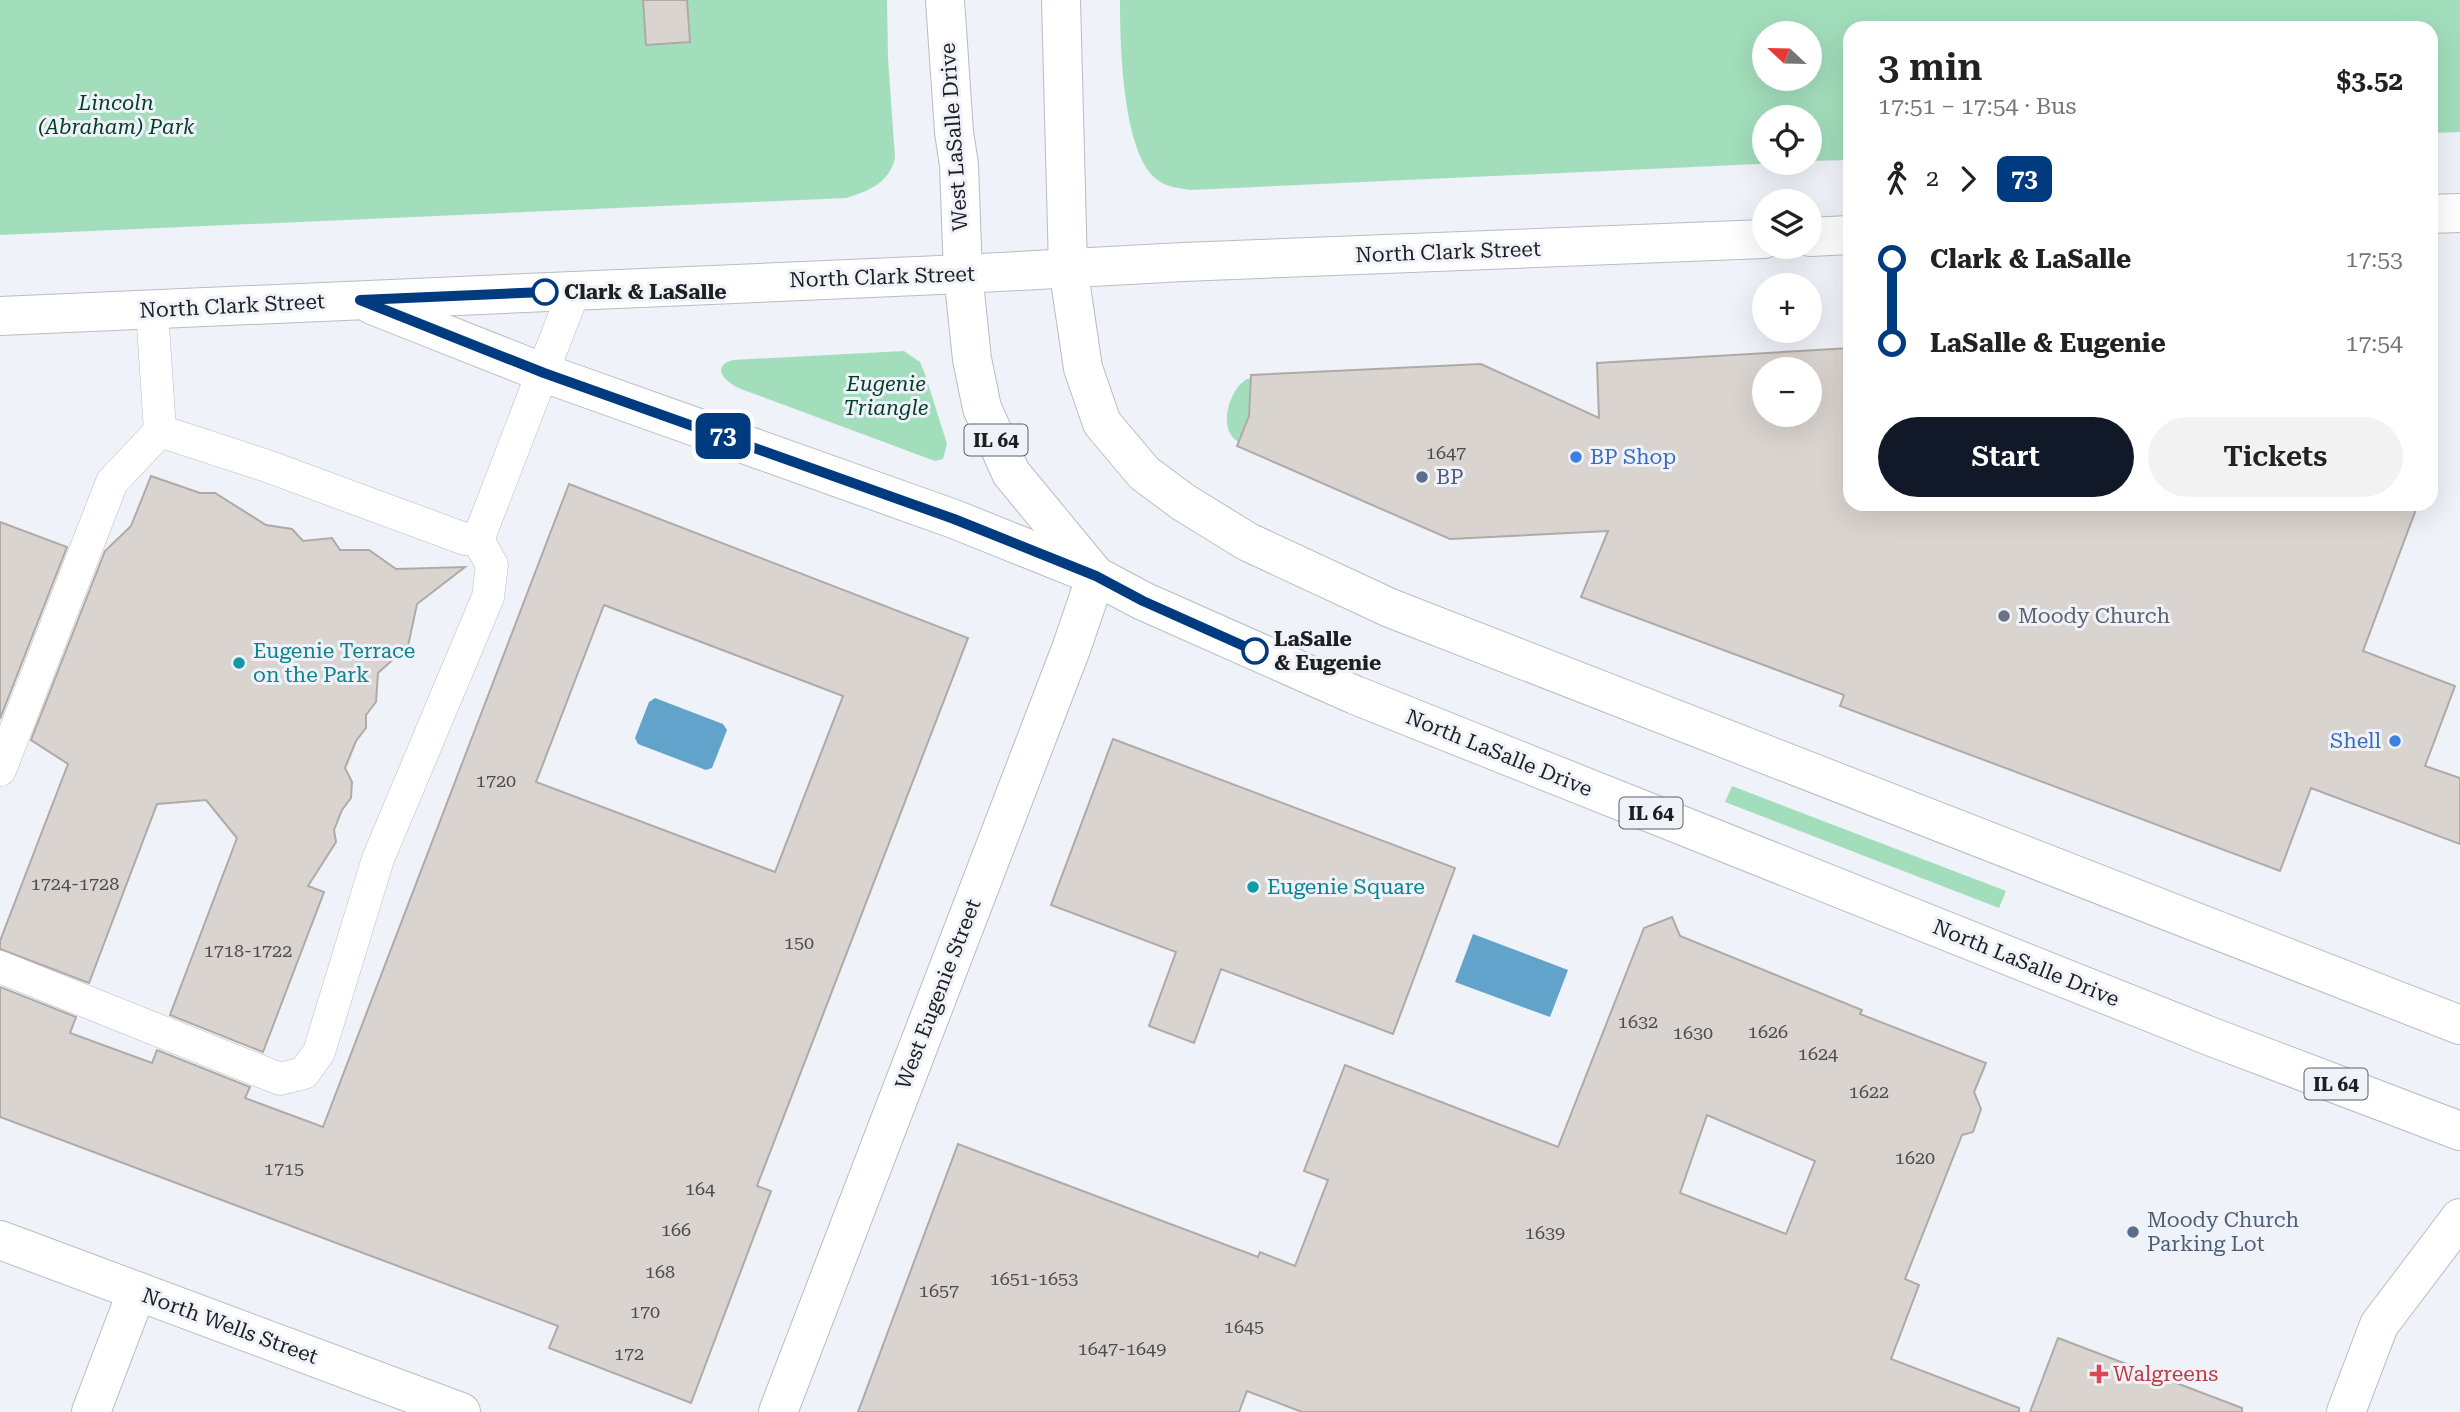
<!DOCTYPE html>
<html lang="en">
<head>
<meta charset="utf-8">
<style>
	:root { --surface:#fff; --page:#f2f2f2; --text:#222; --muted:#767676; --accent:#111827 }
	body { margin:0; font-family:"Roboto Serif",serif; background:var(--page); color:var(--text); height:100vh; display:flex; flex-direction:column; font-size:26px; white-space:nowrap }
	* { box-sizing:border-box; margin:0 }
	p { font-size:23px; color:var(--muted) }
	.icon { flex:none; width:38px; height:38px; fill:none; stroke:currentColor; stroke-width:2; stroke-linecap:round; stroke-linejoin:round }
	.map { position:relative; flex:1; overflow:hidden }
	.details { position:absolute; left:1843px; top:21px; width:595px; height:490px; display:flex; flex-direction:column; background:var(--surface); border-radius:21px; box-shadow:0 7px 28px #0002 }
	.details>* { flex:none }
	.badge { padding:0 14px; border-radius:10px; font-size:24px; line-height:46px }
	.needle { width:46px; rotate:292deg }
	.fabs { position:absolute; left:1752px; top:21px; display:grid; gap:14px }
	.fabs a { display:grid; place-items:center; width:70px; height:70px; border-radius:50%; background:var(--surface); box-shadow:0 7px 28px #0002; font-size:35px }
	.map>.badge { position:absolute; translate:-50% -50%; box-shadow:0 0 0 4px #fff }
	.legs { display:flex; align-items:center; gap:10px; height:77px; padding:0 35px; font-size:23px }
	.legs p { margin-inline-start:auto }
	.head { display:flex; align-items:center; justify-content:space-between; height:119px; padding:0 35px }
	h1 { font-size:38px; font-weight:600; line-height:52px }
	.button { display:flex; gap:14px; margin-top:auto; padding:14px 35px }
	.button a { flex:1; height:80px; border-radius:42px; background:var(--accent); color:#fff; font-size:28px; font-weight:600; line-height:80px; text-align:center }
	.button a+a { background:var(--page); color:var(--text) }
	ul { padding:0 35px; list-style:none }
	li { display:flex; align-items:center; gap:24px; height:84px; font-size:26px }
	li i { display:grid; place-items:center; width:10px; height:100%; margin:0 9px; background:currentColor }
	li i::after { content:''; width:18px; height:18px; margin:-9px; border:5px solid; border-radius:50%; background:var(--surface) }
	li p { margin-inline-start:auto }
	li:first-child i { background:linear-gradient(#0000 50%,currentColor 0) }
	li:last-child i { background:linear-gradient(currentColor 50%,#0000 0) }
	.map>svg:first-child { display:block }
</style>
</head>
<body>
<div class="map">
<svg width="2460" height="1412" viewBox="0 0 2460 1412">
	<rect width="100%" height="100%" fill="#eff2f8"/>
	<g fill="#a2debc" fill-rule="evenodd">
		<path d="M0 0H887L888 58 895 158C889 183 869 191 846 198L0 235Z"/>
		<path d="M1120 0H2460V132L2431 133V28H1850V160L1810 161V117H1764V163H1779L1191 190C1178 188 1165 187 1155 178 1122 149 1120 42 1120 0ZM1810 33V79H1764V33Z"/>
		<path d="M904 351 920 362 925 374 947 444 943 459 935 461 741 389C728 384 708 367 733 360Z"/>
		<path d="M1277 377 1264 451C1255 448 1244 446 1237 441 1218 429 1229 392 1244 381 1252 375 1268 378 1277 377Z"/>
		<path d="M1732 786 2006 891 1999 908 1725 802Z"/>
	</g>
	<g fill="#61a3cb">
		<path d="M655 698 723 724 727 730 712 768 706 770 638 744 635 738 649 702Z"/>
		<path d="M1473 934 1568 970 1550 1017 1455 982Z"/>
	</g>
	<g fill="#dad4d0" stroke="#b0aaa7" stroke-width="2" fill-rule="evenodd">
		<path d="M643 0H687L690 42 646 45Z"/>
		<path d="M1850 348V504H2418L2363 651 2455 686 2425 766 2460 778V844L2311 788 2280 871 1840 706 1844 695 1581 597 1608 531 1450 539 1237 446 1249 416 1251 375 1481 364 1599 418 1597 363ZM1764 369H1810V415H1764Z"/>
		<path d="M151 476 200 493H215L266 525 292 529 303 541 332 538 340 550H369L396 569 465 567 417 604 408 646 378 673 376 702 366 715V728L356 741 345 768 352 782 351 798 342 810 334 830 336 842 308 886 324 892 263 1052 170 1015 237 838 206 800 157 804 89 983 0 949V941L68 764 31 740 105 551 131 526Z"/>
		<path d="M569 484 968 638 757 1186 771 1191 691 1403 549 1348 558 1326 0 1117V987L76 1017 70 1033 152 1063 157 1050 250 1087 245 1098 323 1127ZM604 605 843 696 775 872 536 782Z"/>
		<path d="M0 522 67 547 0 719Z"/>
		<path d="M1113 739 1455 868 1393 1034 1221 969 1194 1043 1149 1026 1176 952 1051 905Z"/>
		<path d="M1672 917 1680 936 1862 1010 1860 1014 1986 1063 1974 1092 1981 1109 1973 1132 1962 1135 1905 1279 1919 1285 1891 1359 2019 1408V1412H1302L1247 1391 1239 1412H858L958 1144 1258 1257 1260 1252 1295 1266 1328 1180 1304 1171 1345 1065 1558 1147 1644 928ZM1707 1115 1815 1161 1786 1234 1680 1193Z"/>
		<path d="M2058 1338 2242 1408V1412H2030Z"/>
	</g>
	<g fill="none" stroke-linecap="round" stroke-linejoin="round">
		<g stroke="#b9bcc1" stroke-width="33">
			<g id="lane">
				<path d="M152 310 160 431 267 466 465 539 478 540 574 291"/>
				<path d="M0 770 112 482 160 431"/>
				<path d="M0 967 280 1079 304 1073 319 1052 378 859 488 597 492 565 478 540"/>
			</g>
		</g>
		<g stroke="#b9bcc1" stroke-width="40">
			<g id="street">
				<path d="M91 1412 137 1291"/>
				<path d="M778 1412 1071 649 1096 576"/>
			</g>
		</g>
		<g stroke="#b9bcc1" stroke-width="40">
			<g id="secondary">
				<path d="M2431 214 2460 213"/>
				<path d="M1810 237 1850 235"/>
				<path d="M372 305 544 373 954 519 1096 576"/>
				<path d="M0 316 963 274 1183 262 1764 239"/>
				<path d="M0 1240 461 1412"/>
			</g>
		</g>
		<g stroke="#b9bcc1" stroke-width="40">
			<g id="primary">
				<path d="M945 0 954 132 959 165 963 274 972 359 982 408 1011 473 1096 576 1143 601 1355 695 2212 1037 2460 1131"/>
				<path d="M1061 0 1068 267 1083 368 1102 423 1144 473 1183 502 1248 542 1390 608 2460 1025"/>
				<path d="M2346 1412 2379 1325 2460 1218"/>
			</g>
		</g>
		<use href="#lane" stroke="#fff" stroke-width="32"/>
		<use href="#street" stroke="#fff" stroke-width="38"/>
		<use href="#secondary" stroke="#fff" stroke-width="38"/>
		<use href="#primary" stroke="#fff" stroke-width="38"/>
	</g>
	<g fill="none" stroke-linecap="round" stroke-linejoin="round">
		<g stroke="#fff" stroke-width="16">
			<path id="line-1" d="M545 292 360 300 544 373 954 519 1096 576 1143 601 1255 651"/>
		</g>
		<use href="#line-1" stroke="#003b80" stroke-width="10"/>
	</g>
	<g fill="#fff" stroke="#003b80" stroke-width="3.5">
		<circle cx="545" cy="292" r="12"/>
		<circle cx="1255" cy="651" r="12"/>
	</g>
	<g fill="#3f7fe0" stroke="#eff2f8" stroke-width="2.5">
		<circle cx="1576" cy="457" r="7"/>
		<circle cx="2395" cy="741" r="7"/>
	</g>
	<g fill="#5c6f8a" stroke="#eff2f8" stroke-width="2.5">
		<circle cx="1422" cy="477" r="7"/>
		<circle cx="2133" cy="1232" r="7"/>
	</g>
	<circle fill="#6b7280" stroke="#eff2f8" stroke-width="2.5" cx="2004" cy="616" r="7"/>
	<g fill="#0f9aa8" stroke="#eff2f8" stroke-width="2.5">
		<circle cx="239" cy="663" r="7"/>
		<circle cx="1253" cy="887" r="7"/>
	</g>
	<path fill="#e0444e" stroke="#eff2f8" stroke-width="2.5" d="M2095.5 1363.5h7v7h7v7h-7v7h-7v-7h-7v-7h7z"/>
	<g text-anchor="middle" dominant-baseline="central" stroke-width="6" stroke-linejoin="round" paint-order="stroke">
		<g font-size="18" fill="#4c4c4d">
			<text x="1446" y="452">1647</text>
			<text x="496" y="780">1720</text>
			<text x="75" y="883">1724-1728</text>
			<text x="799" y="942">150</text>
			<text x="248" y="950">1718-1722</text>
			<text x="1638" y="1021">1632</text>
			<text x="1768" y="1031">1626</text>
			<text x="1693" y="1032">1630</text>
			<text x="1818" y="1053">1624</text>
			<text x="1869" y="1091">1622</text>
			<text x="1915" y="1157">1620</text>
			<text x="284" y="1168">1715</text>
			<text x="700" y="1188">164</text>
			<text x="676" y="1229">166</text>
			<text x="1545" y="1232">1639</text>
			<text x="660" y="1271">168</text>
			<text x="1034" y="1278">1651-1653</text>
			<text x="939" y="1290">1657</text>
			<text x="645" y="1311">170</text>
			<text x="1244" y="1326">1645</text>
			<text x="1122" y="1348">1647-1649</text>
			<text x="629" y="1353">172</text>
		</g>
		<g fill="#eff2f8" stroke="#5c5e62" stroke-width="2">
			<rect x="964.5" y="424.5" width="63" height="31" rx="5"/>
			<rect x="1619.5" y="797.5" width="63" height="31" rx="5"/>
			<rect x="2304.5" y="1068.5" width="63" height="31" rx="5"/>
		</g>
		<g font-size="19" font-weight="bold" fill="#1d1f21">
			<text x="996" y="440">IL 64</text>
			<text x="1651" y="813">IL 64</text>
			<text x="2336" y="1084">IL 64</text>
		</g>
		<g font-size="21" font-style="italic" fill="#033e26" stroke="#eff2f8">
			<text x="116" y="103">Lincoln<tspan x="116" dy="24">(Abraham) Park</tspan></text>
			<text x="886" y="384">Eugenie<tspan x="886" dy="24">Triangle</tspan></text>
		</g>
		<g font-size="21" fill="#1d1f21" stroke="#eff2f8">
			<text transform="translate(954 137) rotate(-94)">West LaSalle Drive</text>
			<text transform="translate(1448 252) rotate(-2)">North Clark Street</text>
			<text transform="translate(882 277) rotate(-2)">North Clark Street</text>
			<text transform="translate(232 306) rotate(-3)">North Clark Street</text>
			<text transform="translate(1499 753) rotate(22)">North LaSalle Drive</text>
			<text transform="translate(2026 963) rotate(22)">North LaSalle Drive</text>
			<text transform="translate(938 994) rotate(-69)">West Eugenie Street</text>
			<text transform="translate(230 1326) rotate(20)">North Wells Street</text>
		</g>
		<g font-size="21" font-weight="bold" fill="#1d1f21" stroke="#eff2f8" text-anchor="start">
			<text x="564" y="292">Clark &amp; LaSalle</text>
			<text x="1274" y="639">LaSalle<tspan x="1274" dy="24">&amp; Eugenie</tspan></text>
		</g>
		<g font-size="21" fill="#366cbe" stroke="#eff2f8" text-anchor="start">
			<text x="1590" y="457">BP Shop</text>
			<text x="2381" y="741" text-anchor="end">Shell</text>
		</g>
		<g font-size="21" fill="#4e5e75" stroke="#eff2f8" text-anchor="start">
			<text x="1436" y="477">BP</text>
			<text x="2147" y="1220">Moody Church<tspan x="2147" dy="24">Parking Lot</tspan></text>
		</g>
		<g font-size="21" fill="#5b616d" stroke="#eff2f8" text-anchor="start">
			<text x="2018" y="616">Moody Church</text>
		</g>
		<g font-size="21" fill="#0d838f" stroke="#eff2f8" text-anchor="start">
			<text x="253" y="651">Eugenie Terrace<tspan x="253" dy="24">on the Park</tspan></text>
			<text x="1267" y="887">Eugenie Square</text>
		</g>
		<g font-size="21" fill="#be3a42" stroke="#eff2f8" text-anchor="start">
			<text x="2113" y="1374">Walgreens</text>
		</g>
	</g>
</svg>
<div class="fabs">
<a><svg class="needle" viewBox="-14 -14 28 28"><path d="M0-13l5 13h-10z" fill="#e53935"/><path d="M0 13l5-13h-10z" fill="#767676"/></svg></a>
<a><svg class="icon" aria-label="locate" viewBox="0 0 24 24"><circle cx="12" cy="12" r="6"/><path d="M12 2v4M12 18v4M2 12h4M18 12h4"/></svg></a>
<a><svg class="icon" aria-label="layers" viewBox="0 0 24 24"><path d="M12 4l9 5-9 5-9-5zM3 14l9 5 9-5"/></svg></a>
<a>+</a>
<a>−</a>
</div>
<b class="badge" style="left:723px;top:436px;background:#003b80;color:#fff">73</b>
<section class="details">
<div class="head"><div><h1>3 min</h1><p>17:51 – 17:54 · Bus</p></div><b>$3.52</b></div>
<div class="legs"><svg class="icon" aria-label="walk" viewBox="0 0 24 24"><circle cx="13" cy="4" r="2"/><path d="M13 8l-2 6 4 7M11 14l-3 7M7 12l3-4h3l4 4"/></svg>2<svg class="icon" aria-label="forward" viewBox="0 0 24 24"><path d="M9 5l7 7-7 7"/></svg><b class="badge" style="background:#003b80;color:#fff">73</b></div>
<ul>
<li><i style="color:#003b80"></i><b>Clark &amp; LaSalle</b><p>17:53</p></li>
<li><i style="color:#003b80"></i><b>LaSalle &amp; Eugenie</b><p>17:54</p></li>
</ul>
<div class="button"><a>Start</a><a>Tickets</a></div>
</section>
</div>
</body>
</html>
